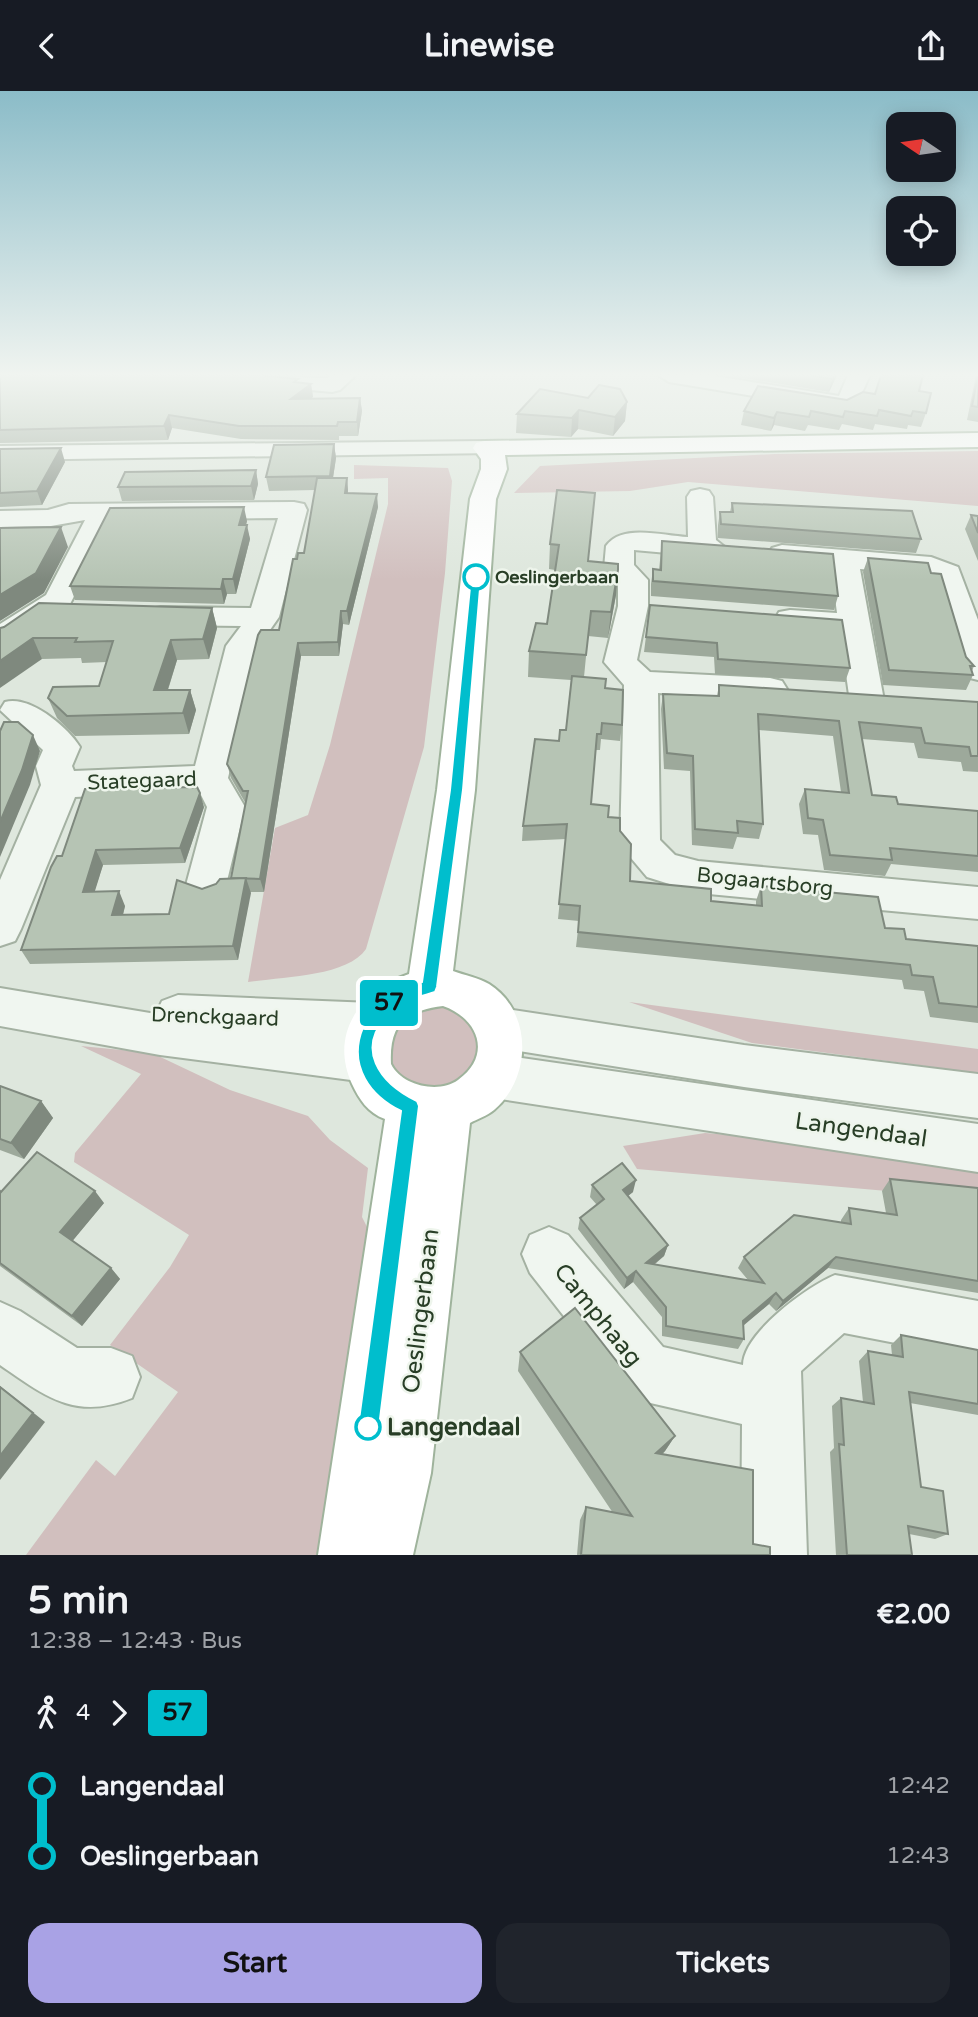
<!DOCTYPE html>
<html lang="en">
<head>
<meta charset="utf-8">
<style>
	:root { --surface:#171b24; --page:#20242c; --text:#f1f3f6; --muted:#9ea1a6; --accent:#a9a2e5 }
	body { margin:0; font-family:"Varela Round",sans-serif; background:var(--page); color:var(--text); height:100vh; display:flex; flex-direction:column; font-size:26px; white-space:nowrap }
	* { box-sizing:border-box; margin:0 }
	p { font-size:23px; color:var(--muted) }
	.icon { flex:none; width:38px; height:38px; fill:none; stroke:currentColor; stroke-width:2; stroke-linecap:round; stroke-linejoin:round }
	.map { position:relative; height:1464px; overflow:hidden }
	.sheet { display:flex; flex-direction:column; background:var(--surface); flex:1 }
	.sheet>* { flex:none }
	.badge { padding:0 14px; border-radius:5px; font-size:24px; line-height:46px }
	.needle { width:46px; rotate:283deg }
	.buttons { position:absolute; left:886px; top:21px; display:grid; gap:14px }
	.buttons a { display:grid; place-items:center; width:70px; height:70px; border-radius:14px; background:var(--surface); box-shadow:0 4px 18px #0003; font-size:35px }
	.map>.badge { position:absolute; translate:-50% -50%; box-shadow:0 0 0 4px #fff }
	.legs { display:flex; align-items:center; gap:10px; height:77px; padding:0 28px; font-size:23px }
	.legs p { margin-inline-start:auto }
	.head { display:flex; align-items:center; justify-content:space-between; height:119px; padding:0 28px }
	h1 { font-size:38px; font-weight:700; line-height:52px }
	.cta { display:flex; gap:14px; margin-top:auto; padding:14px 28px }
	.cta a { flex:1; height:80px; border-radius:21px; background:var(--accent); color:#111; font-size:28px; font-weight:700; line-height:80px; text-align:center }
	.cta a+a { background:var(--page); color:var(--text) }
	ul { padding:0 28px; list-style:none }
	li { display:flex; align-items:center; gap:24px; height:70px; font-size:26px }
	li i { display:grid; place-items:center; width:10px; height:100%; margin:0 9px; background:currentColor }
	li i::after { content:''; width:18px; height:18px; margin:-9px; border:5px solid; border-radius:50%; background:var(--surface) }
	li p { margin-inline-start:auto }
	li:first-child i { background:linear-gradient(#0000 50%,currentColor 0) }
	li:last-child i { background:linear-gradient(currentColor 50%,#0000 0) }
	header { display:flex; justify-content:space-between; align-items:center; height:91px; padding:0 28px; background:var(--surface); font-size:32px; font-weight:700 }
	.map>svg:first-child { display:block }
</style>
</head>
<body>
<header><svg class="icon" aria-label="back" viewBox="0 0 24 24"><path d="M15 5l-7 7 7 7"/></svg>Linewise<svg class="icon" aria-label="share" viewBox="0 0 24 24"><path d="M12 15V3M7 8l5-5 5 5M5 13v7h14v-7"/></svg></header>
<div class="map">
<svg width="978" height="1464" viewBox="0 0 978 1464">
	<rect width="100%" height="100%" fill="#dee7dd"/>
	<g fill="#d1bfbe">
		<path d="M978 360V415L688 391 630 400 514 402 540 375 775 363Z"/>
		<path d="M354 374 448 377 452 390 445 482 424 656 366 858C347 886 280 886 248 891L275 737 308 724 330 654 388 413V387L354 388Z"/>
		<path d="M416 910 470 920 485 964 448 1000 402 995 379 958Z"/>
		<path d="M629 911 978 958V982L752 952Z"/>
		<path d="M81 955 152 962 230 999 308 1025 330 1049 368 1077 362 1126 379 1160 335 1464H26L96 1369 115 1385 178 1301 110 1254 170 1176 189 1144 74 1071 75 1062 141 983Z"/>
		<path d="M705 1042 847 1054 978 1076V1108L637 1078 623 1055Z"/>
	</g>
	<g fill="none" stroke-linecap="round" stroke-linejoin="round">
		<g stroke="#a4b1a2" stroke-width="4">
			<g id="minor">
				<path d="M215 284 327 287 331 284H356L340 299 332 301 226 291Z"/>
				<path d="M658 284H709L839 305 848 284H870L856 315 844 320 669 291Z"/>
				<path d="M485 350 494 352 497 357 494 362 0 369V355Z"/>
				<path d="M700 398 709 400 713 406 716 449 726 457 722 463 712 466 634 459V474L648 489V515L637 569 650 581 770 587 782 590 787 598 782 606 770 609 658 602 660 749 675 764 698 770 978 796V828L698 802 647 786 620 754 624 594 604 571 618 515V491L604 477 606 455C622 432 664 445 688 446L687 406 691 400Z"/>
				<path d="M294 411 304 413 307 419 279 526 258 556 228 687 245 716 226 794 220 805 206 810 192 805 186 794 207 716 199 700 75 706 21 838 15 850 0 855V789L41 694 36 675 43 659 0 619 5 611C29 604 67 635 80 656L72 675 74 680 195 675 226 555 241 535 161 534 150 532 146 525 150 518 161 516 251 517 278 427 113 429 69 515 11 554 0 557V533L46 504 85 429 51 435 0 436V420L48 419 69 413Z"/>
				<path d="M782 454 931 466 958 476 978 529V589L966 586 962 579 935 487 926 483 860 478 883 604 878 612 866 615 854 612 849 604 840 541 779 535 775 528 779 521 790 519 837 522 831 476 772 469 768 463 772 457Z"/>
				<path d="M0 897 156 923 162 910 178 904 372 912 388 918 395 932 388 946 373 952 383 955 390 970 383 985 366 991 160 964 0 935Z"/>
				<path d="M500 917 744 954 978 983V1027L744 996 500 957 484 951 477 937 484 923Z"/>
				<path d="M494 963 978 1033V1081L494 1007 477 1000 470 985 477 970Z"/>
				<path d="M549 1136 568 1144 663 1256 743 1274C743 1242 808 1195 835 1184L978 1210V1268L844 1242 801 1280 807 1464H741L742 1333 646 1311 625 1303 530 1182 522 1163 530 1144Z"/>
				<path d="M0 1211 20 1220 77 1257H111L132 1265 140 1286 132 1307C75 1330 45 1305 0 1274Z"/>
			</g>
		</g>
		<g stroke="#9fb39c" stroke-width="4">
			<path id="major" d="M978 342V356L505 364 507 378 496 408 475 699 453 880C464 884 479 887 489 893 533 921 532 987 494 1019 487 1025 477 1028 470 1032L431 1382 413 1464H318L385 1028C368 1022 359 1008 352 993 329 943 360 900 409 883L437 699 470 408 481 378V368L473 357 476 352 485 350ZM443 915C478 927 493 964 458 989 439 1003 402 995 391 973 389 933 405 920 443 915Z"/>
		</g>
		<use href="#minor" fill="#f0f6f0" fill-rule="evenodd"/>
		<use href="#major" fill="#fff" fill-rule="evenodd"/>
	</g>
	<g fill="#9da99b">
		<path d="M0 284 299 291 311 293 313 306 311 307H360L362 320 358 345H339V349L241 348 172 337 168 349 0 352Z"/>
		<path d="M725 284H837L829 301Z"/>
		<path d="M976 284H978V331L967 329Z"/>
		<path d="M919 300 926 322 921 336 908 334 907 338 875 333 873 339 842 333 839 339 808 334 805 340 774 334 771 340 741 334 744 320 847 309 875 303Z"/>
		<path d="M588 307 627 311 625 330 613 345 578 338 571 346 516 342 517 323Z"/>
		<path d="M334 353 336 367 333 387H347L348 402 378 416 349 534 343 533 339 565H301L264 801H250L238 869 30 873 21 859 62 765 204 716 185 772 103 774 94 801 125 815 123 824 169 823 202 798 231 787 246 713 231 687 227 673 279 539 297 468 304 462 315 399 269 400 266 386Z"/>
		<path d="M0 358 65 371 42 414 0 416Z"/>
		<path d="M256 379 258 393 254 409 122 410 118 396Z"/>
		<path d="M557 399 589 470 616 504 608 547 588 545 584 586 605 597 622 634 620 650 601 648 600 659H596L591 713 608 726 620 740 630 790 711 810 756 815V810L761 795 885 837 906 848 978 855V932L930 926 924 900 904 898 902 889 576 856 579 830 558 828 566 748 522 750 523 735 559 650 566 639 571 589 528 586 529 560 547 533 555 479 549 478 550 453Z"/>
		<path d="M732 412 921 448 916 462 718 447V434L720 421H730Z"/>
		<path d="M971 424 978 425V470L965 438Z"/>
		<path d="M247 430 246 434 250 448 236 503H227L224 513 75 509 70 495Z"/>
		<path d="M662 450 838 505 834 519 651 505V493L653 478 659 479Z"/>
		<path d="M868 467 931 482 966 566 974 575 972 580 973 584 966 599 883 594 863 481Z"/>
		<path d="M650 514 850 577 845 591 715 583 714 566 644 561Z"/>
		<path d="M212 517 217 537 209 568 177 569 168 599H190L196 619 189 643 75 645 57 627 48 607 99 595 107 571 82 572 81 567 42 568 0 537Z"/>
		<path d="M719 594 978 611V681L963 680 961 671 918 667 914 652 862 648 872 704 898 713 978 720V781L891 773 885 785 824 779 818 744 803 743 799 713 805 698 841 701 833 645 759 639 763 733 759 748 737 746 733 758 692 754 690 680 664 678 661 618 663 603 717 605Z"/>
		<path d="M0 995 41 1010 53 1027 24 1068 0 1059Z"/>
		<path d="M890 1088 978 1097V1202L828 1177 776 1220 769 1213 743 1234 744 1248 738 1258 662 1245V1226L633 1191 624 1198 578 1138 580 1127 597 1114 590 1106 592 1094 633 1101 628 1105 668 1154 664 1165 654 1174 748 1189 738 1177 744 1166 841 1132V1129L849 1117 886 1122 882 1100Z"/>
		<path d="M0 1100 104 1112 72 1150 111 1177 120 1188 82 1235 0 1175Z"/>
		<path d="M901 1244 978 1259V1324L910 1312 921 1396 948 1443 935 1448 909 1443 912 1464H836L830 1361 834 1357 832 1315 841 1307 863 1311 859 1270 868 1260 892 1264 891 1254Z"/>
		<path d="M520 1261 675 1345 663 1363 753 1453 770 1464H577L580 1429 586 1416 613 1422 518 1280Z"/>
	</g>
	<g fill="#7f897e">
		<path d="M834 284H837L829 301 832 288Z"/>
		<path d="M311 293 313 306 293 321 291 308Z"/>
		<path d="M360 307 362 320 358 345 357 331Z"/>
		<path d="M627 311 625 330 613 345 615 326Z"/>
		<path d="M579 319 578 338 571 346 572 327Z"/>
		<path d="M777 321 774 334 771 340 774 327Z"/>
		<path d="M169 324 172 337 168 349 164 335Z"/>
		<path d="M334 353 336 367 331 399 330 385Z"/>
		<path d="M61 357 65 371 42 414 37 400Z"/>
		<path d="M256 379 258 393 254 409 251 395Z"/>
		<path d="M347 387 348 399 346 415 345 402Z"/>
		<path d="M377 403 378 416 349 534 347 520Z"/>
		<path d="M244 416 247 430 242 448 239 434Z"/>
		<path d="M247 434 250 448 236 503 233 488Z"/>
		<path d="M61 436 68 456 44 502 0 530V504Z"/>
		<path d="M618 479 616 504 608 547 611 521Z"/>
		<path d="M223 488 227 503 224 513 221 498Z"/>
		<path d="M212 517 217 537 209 568 203 548Z"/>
		<path d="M341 520 343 533 339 565 338 551Z"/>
		<path d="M33 547 42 568 0 597V570Z"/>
		<path d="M171 549 177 569 161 620 154 599Z"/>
		<path d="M298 552 301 565 264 801 260 788Z"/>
		<path d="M190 599 196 619 189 643 183 622Z"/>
		<path d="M33 644 40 660 30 694 0 766V731Z"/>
		<path d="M200 702 204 716 185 772 180 757Z"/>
		<path d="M96 759 103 774 90 816 83 801Z"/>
		<path d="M246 787 251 802 238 869 233 855Z"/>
		<path d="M119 800 125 815 119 839 112 824Z"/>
		<path d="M41 1010 53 1027 24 1068 11 1052Z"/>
		<path d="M636 1089 633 1101 620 1111 623 1099Z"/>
		<path d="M95 1100 104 1112 70 1153 60 1141Z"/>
		<path d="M668 1154 664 1165 642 1183 646 1172Z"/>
		<path d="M836 1166 828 1177 776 1220 783 1210Z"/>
		<path d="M111 1177 120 1188 82 1235 72 1225Z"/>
		<path d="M636 1180 633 1191 624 1198 627 1187Z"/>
		<path d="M776 1202 769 1213 737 1240 743 1230Z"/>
		<path d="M0 1295 45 1331 0 1389Z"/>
		<path d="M675 1345 665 1360 647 1376 656 1362Z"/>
	</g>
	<g fill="#b6c4b4" stroke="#7f897e" stroke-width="2">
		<path d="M0 284H258L298 288 294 291 311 293 291 308 360 307 357 331H338L337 335H239L169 324 164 335 0 339Z"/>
		<path d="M809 284H834L832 288Z"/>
		<path d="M881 284H923L919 300 931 302 926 322 913 320 911 325 879 319 877 325 845 320 843 326 811 320 809 326 777 321 774 327 744 320 758 295 847 309 863 301 875 303Z"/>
		<path d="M978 285V316L972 315Z"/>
		<path d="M599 294 620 298 627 311 615 326 579 319 572 327 517 323 540 298 588 307Z"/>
		<path d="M334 353 330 385 266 386 274 354Z"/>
		<path d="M61 357 37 400 0 402V358Z"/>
		<path d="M256 379 251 395 118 396 125 381Z"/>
		<path d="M317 387H347L345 402 377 403 347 520H341L338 551 298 552 260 788 231 787 248 700H243L227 673 258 544 261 539H279L293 468H297L298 462H304Z"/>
		<path d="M557 399 595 402 588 470 618 473V479L611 521 591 520 586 564 529 560 536 532 547 533 559 454 550 453Z"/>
		<path d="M732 412 912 420 921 448 721 433 720 421H733Z"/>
		<path d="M244 416 239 434H247L233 488H223L221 498 70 495 110 417Z"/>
		<path d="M971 424 978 425V442Z"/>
		<path d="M61 436 36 482 0 504V437Z"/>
		<path d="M662 450 833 463 838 505 653 490V478L661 479Z"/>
		<path d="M868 467 928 472 931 482 941 483 966 566 974 575H970L973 584 889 579Z"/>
		<path d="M39 512 212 517 203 548 171 549 154 599H190L183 622 67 625 48 607 53 596 99 595 113 550 75 551 77 547H33L0 570V537L4 536Z"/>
		<path d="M650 514 842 529 850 577 718 568 717 552 646 546Z"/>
		<path d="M572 585 606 588 605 597 623 599 622 634 602 632 601 643H597L591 713 609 715 608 726 620 727V740L631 753 630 790 711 798V810L762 815 761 795 878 806 885 837 904 838 906 848 978 855V916L939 912 933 886 912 884 910 874 578 841 580 815 559 813 567 733 523 735 535 648 559 650 560 639H566Z"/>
		<path d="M719 594 978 611V665H971L969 656 925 652 921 637 859 631 872 704 896 706 898 713 978 720V765L890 757 892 769 830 764 823 729 808 727 805 698 849 702 839 630 758 623 763 733 737 730 738 742 695 738 693 665 667 662 663 603 719 605Z"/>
		<path d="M4 631H18L33 644 22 679 0 731V640Z"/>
		<path d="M197 696 200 702 180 757 96 759 83 801 119 800 112 824 169 823 177 789 202 798 216 793 220 788 246 787 233 855 21 859 51 776 57 765H62L85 698Z"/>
		<path d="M0 995 41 1010 11 1052 0 1048Z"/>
		<path d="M37 1061 95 1100 60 1141 111 1177 72 1225 0 1172V1100L1 1101Z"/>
		<path d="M622 1072 636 1089 623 1099 668 1154 646 1172 764 1192 744 1166 794 1124 851 1133 849 1117 897 1124 890 1088 978 1097V1190L836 1166 783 1210 776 1202 743 1230 744 1248 666 1235V1216L636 1180 627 1187 580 1127 604 1108 592 1094Z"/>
		<path d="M575 1217 675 1345 656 1362 753 1379V1453L770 1456V1464H581L586 1416 632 1425 520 1261Z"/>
		<path d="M901 1244 978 1259V1313L909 1301 921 1396 943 1400 948 1443 908 1435 912 1464H847L839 1353 844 1354 841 1307 874 1313 868 1260 903 1266Z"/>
		<path d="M0 1296 33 1322 0 1365Z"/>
	</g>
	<linearGradient id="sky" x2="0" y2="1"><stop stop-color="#8bbcc8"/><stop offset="0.58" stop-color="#f0f4f0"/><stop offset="1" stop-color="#f0f4f0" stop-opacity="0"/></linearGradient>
	<rect width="978" height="489" fill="url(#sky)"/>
	<path fill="#00becd" stroke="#fff" stroke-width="2" d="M476 483 481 486 463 699 437 896 435 901C419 906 403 909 391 921 353 957 380 992 417 1010L419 1015 379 1336 376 1344 368 1347 361 1344 358 1336 401 1020C331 985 352 909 422 891L450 699 471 486Z"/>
	<g fill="#fff" stroke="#00becd" stroke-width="3.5">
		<circle cx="476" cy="486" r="12"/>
		<circle cx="368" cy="1336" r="12"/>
	</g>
	<g text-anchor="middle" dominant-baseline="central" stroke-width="5" stroke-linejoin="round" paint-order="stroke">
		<g font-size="18" font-weight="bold" fill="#283e26" stroke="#eef5ec" text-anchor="start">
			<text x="495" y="486">Oeslingerbaan</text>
		</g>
		<g font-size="21" fill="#283e26" stroke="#eef5ec">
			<text transform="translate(142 690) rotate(-2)">Stategaard</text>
			<text transform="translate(765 791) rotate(6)">Bogaartsborg</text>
			<text transform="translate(215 926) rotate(2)">Drenckgaard</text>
		</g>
		<g font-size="24" fill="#283e26" stroke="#eef5ec">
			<text transform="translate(861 1039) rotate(8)">Langendaal</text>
			<text transform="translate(421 1220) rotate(-83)">Oeslingerbaan</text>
			<text transform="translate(598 1224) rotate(51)">Camphaag</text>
		</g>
		<g font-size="24" font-weight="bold" fill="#283e26" stroke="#eef5ec" text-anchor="start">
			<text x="387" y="1336">Langendaal</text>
		</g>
	</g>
</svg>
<div class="buttons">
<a><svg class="needle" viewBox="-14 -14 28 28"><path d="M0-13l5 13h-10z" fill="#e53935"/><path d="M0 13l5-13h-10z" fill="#9ea1a6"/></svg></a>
<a><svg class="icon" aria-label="locate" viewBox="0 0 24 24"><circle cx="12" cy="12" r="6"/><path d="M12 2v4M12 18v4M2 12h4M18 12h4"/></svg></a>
</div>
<b class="badge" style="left:389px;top:912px;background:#00becd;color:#111">57</b>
</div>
<section class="sheet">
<div class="head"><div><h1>5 min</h1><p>12:38 – 12:43 · Bus</p></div><b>€2.00</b></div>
<div class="legs"><svg class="icon" aria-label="walk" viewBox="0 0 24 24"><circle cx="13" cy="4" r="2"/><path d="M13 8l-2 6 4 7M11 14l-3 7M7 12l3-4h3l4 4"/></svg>4<svg class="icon" aria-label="forward" viewBox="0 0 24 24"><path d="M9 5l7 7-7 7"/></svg><b class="badge" style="background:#00becd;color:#111">57</b></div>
<ul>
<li><i style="color:#00becd"></i><b>Langendaal</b><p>12:42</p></li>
<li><i style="color:#00becd"></i><b>Oeslingerbaan</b><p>12:43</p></li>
</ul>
<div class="cta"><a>Start</a><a>Tickets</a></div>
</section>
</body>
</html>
